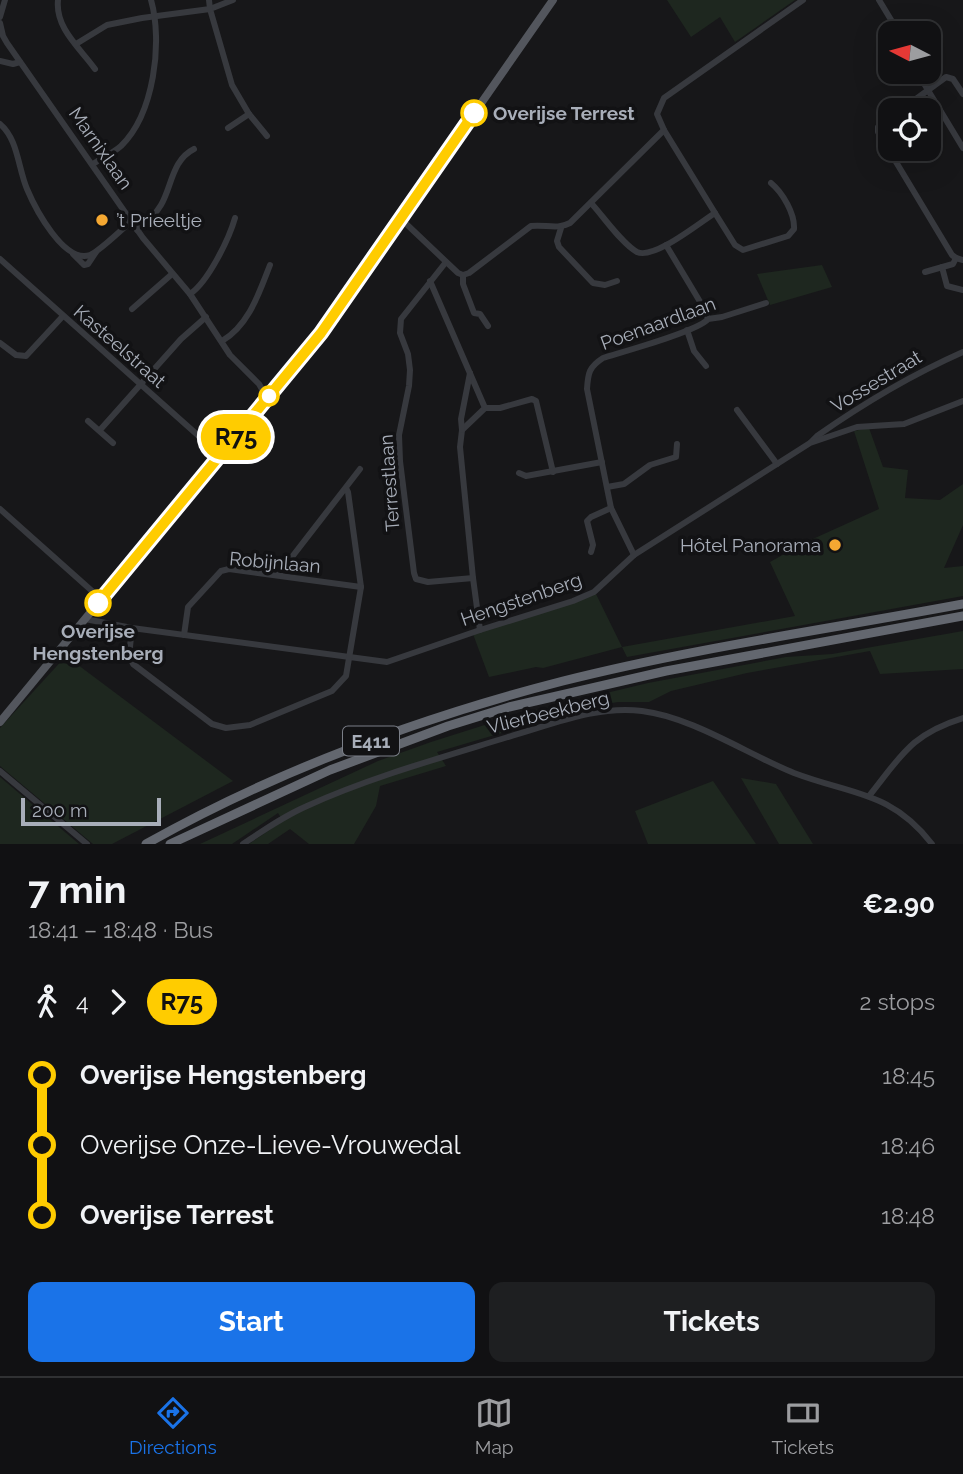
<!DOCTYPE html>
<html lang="en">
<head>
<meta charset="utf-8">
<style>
	:root { --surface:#111113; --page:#1e1f21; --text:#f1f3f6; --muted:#9c9da0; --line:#303133; --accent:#1a73e8 }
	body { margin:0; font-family:Raleway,sans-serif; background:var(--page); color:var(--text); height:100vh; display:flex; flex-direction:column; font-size:26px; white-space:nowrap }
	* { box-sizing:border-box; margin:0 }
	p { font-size:23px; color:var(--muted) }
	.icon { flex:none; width:38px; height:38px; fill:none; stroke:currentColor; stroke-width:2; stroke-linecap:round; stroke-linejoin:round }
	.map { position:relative; height:844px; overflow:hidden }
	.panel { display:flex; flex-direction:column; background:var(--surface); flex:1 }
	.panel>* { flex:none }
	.badge { padding:0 14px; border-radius:23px; font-size:24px; line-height:46px }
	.needle { width:46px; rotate:276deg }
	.tools { position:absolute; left:878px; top:21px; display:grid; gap:14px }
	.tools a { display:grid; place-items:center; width:63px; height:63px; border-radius:14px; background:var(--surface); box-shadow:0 7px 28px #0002,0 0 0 2px var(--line); font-size:35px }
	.scale { position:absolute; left:21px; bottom:18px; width:140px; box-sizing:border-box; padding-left:7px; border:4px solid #a8aeb9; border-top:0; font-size:19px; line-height:24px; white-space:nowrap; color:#a8aeb9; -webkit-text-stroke:5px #121214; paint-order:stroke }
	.map>.badge { position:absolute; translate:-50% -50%; box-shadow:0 0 0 4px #fff }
	.legs { display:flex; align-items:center; gap:10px; height:77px; padding:0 28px; font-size:23px }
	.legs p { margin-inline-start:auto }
	.head { display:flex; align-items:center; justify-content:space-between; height:119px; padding:0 28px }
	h1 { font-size:38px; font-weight:700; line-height:52px }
	.action { display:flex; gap:14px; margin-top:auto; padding:14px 28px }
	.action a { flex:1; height:80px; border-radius:14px; background:var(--accent); color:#fff; font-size:28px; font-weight:700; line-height:80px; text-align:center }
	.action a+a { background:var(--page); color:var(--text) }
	ul { padding:0 28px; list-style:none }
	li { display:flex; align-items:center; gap:24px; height:70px; font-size:26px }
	li i { display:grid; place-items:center; width:10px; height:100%; margin:0 9px; background:currentColor }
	li i::after { content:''; width:18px; height:18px; margin:-9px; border:5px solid; border-radius:50%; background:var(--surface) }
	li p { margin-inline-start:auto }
	li:first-child i { background:linear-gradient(#0000 50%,currentColor 0) }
	li:last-child i { background:linear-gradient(currentColor 50%,#0000 0) }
	.tab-bar { display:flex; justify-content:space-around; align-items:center; height:98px; border-top:2px solid var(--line); background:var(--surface); font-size:19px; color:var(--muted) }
	.tab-bar a { display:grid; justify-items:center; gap:4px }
	.tab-bar .selected { color:var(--accent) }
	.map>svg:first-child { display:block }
</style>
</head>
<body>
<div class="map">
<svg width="963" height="844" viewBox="0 0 963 844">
	<rect width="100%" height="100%" fill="#171719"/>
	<g fill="#1e271f">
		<path d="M667 0H795L735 42 720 17 691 37Z"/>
		<path d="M822 265 832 287 770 305 757 274Z"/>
		<path d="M869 428 883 467 908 470 905 498 940 500 963 484V525L944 568 963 566V596L627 657 622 647 543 668 536 667 489 677 473 634 596 594 622 647 795 616 770 562 804 543 879 509 854 431Z"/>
		<path d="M963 631V669L880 674 870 651 747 673 671 691 649 702H618L594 706 437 752 446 766 380 786 376 806 354 844H309L290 829 268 844H249L283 821 278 813 232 844H200L378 761 431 742 523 713 648 683 786 657 832 654Z"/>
		<path d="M66 656 233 781 112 844H93L0 766V728Z"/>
		<path d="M0 777 79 844H0Z"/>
		<path d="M741 778 776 784 813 844H779Z"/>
		<path d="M713 781 756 844H648L635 811Z"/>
	</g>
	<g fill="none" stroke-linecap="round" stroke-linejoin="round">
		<g stroke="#37393e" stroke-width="6">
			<path d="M58 0C55 28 80 48 95 69"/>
			<path d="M233 0 210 9 232 85 249 114 267 136"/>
			<path d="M879 0 899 33"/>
			<path d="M0 17 5 0"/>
			<path d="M0 23 3 36 7 43 143 238 190 294 230 355 259 384 267 398"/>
			<path d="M76 44 107 25 142 18 210 9 209 0"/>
			<path d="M0 61 13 64 20 62"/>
			<path d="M917 72 963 148"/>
			<path d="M901 110 946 77 953 79 963 94"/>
			<path d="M891 118 878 127V132L952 255 956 258"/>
			<path d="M0 124C18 139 18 168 27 189 35 208 64 264 90 255 99 252 123 228 132 221"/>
			<path d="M228 128 249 114"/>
			<path d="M93 164C102 158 113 153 121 146 154 114 163 42 151 0"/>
			<path d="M591 203C603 216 623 245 637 252 654 260 699 223 715 213L664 130"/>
			<path d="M715 213 735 245 743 250 788 236 794 229C795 214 783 193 771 183"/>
			<path d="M400 218 458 273 463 275"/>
			<path d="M561 228 557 241 559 247 593 283 605 285 617 281"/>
			<path d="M137 230C147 223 155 215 161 205 172 186 172 160 194 149"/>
			<path d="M666 245 705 310 708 319"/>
			<path d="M73 254 84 265 88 264 96 252"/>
			<path d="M0 259 220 455"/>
			<path d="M446 262 401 319 400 333 408 354 410 370 409 386 399 435 400 461 414 573 416 579 428 582 473 578"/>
			<path d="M942 267 947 286 963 290"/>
			<path d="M925 272 953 264 956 258 963 260"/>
			<path d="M463 275 469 273 531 226C545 224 557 230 570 223L664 130 657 114 664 98 803 0"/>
			<path d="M463 275V284L474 313 480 314 488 326"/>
			<path d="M430 281 485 408 462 430 460 447 473 578 480 630"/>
			<path d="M190 294C208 282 229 239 235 218"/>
			<path d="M132 309 172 274"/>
			<path d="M687 330 694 351 706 366"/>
			<path d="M222 341C249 325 259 293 270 265"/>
			<path d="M0 343 16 355 26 356 63 316"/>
			<path d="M485 408H500L532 399 536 401 553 472"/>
			<path d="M737 410 777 464"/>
			<path d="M88 421 113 443"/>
			<path d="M100 430 181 339 206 317"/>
			<path d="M462 430 461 419 470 373"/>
			<path d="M811 442 817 436C864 403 911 375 963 352"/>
			<path d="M519 473 526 476 602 462"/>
			<path d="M607 487 624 484 650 465 676 457 677 444"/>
			<path d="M0 509 101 599"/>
			<path d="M591 552 593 545 587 521 591 517 611 508"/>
			<path d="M634 555 611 508 587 389C588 373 589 367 603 358 622 352 699 331 708 319L722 317 766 303"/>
			<path d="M278 575 360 469"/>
			<path d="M85 619 132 628 387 662 480 630 573 601 594 592 634 555 810 443 857 427 904 424 963 401"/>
			<path d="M132 628 129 656 133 664 212 724 226 728 250 725 332 691 346 676 361 587 348 492 346 488"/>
			<path d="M184 635 188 607 221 571 229 569 361 587"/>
			<path d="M0 771 87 844"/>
			<path d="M869 796C901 756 911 734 963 718"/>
			<path d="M243 844C264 830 284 816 307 806 368 778 443 757 508 737 551 725 597 705 642 711 692 717 747 754 794 773 852 795 891 791 932 844"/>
		</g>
		<path stroke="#53565d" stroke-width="8" d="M0 722 321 333 553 0"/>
		<g stroke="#63676f" stroke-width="9">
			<path d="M146 844C276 771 419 718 563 681 694 648 830 629 963 604"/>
			<path d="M170 844 330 770 448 726 509 707 666 671 963 616"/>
		</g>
	</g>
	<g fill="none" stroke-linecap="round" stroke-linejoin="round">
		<g stroke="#fff" stroke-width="16">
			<path id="line-1" d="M98 603 321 333 474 113"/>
		</g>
		<use href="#line-1" stroke="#fc0" stroke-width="10"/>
	</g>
	<g fill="#fff" stroke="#fc0" stroke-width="3.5">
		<circle cx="474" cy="113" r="12"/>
		<circle cx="269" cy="396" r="9"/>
		<circle cx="98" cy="603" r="12"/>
	</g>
	<g fill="#f5a832" stroke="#121214" stroke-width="2.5">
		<circle cx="102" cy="220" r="7"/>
		<circle cx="835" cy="545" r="7"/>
	</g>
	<g text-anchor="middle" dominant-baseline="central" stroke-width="7" stroke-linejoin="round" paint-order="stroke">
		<rect fill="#121214" stroke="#7b7f88" stroke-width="2" x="343" y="726.5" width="56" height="29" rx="5"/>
		<g font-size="18" font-weight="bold" fill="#a8aeb9">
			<text x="371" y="741">E411</text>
		</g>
		<g font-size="19" font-weight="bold" fill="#a8aeb9" stroke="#121214" text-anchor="start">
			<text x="493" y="113">Overijse Terrest</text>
			<text x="98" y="631" text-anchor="middle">Overijse<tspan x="98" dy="22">Hengstenberg</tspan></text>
		</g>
		<g font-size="19" fill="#a8aeb9" stroke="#121214">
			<text transform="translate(101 148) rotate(55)">Marnixlaan</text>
			<text transform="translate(658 323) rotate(-20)">Poenaardlaan</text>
			<text transform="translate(120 346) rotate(41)">Kasteelstraat</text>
			<text transform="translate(876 381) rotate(-31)">Vossestraat</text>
			<text transform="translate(389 483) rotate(-94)">Terrestlaan</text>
			<text transform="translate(275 562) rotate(5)">Robijnlaan</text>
			<text transform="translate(521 599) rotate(-19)">Hengstenberg</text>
			<text transform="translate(548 712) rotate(-14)">Vlierbeekberg</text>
		</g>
		<g font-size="19" fill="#a8aeb9" stroke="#121214" text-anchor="start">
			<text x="116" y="220">’t Prieeltje</text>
			<text x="821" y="545" text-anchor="end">Hôtel Panorama</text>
		</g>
	</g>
</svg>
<div class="tools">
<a><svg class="needle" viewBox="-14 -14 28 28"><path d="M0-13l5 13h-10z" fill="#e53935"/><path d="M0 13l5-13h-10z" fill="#9c9da0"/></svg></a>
<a><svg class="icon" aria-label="locate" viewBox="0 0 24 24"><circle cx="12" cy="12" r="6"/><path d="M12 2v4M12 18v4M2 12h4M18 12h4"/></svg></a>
</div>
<div class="scale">200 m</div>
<b class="badge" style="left:236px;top:437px;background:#fc0;color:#111">R75</b>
</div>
<section class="panel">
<div class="head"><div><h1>7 min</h1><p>18:41 – 18:48 · Bus</p></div><b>€2.90</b></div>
<div class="legs"><svg class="icon" aria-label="walk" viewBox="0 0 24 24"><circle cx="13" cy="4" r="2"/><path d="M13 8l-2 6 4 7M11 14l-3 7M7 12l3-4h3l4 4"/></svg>4<svg class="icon" aria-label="forward" viewBox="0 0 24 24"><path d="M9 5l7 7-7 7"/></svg><b class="badge" style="background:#fc0;color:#111">R75</b><p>2 stops</p></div>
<ul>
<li><i style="color:#fc0"></i><b>Overijse Hengstenberg</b><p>18:45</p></li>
<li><i style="color:#fc0"></i><span>Overijse Onze-Lieve-Vrouwedal</span><p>18:46</p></li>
<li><i style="color:#fc0"></i><b>Overijse Terrest</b><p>18:48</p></li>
</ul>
<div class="action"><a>Start</a><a>Tickets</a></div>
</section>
<nav class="tab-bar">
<a class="selected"><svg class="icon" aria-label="directions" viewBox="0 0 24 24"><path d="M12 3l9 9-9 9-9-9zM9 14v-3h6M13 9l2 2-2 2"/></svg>Directions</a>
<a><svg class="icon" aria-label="map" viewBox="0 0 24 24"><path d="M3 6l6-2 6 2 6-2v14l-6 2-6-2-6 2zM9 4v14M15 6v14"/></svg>Map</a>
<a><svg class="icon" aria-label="tickets" viewBox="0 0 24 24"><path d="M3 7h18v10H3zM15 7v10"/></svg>Tickets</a>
</nav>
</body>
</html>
